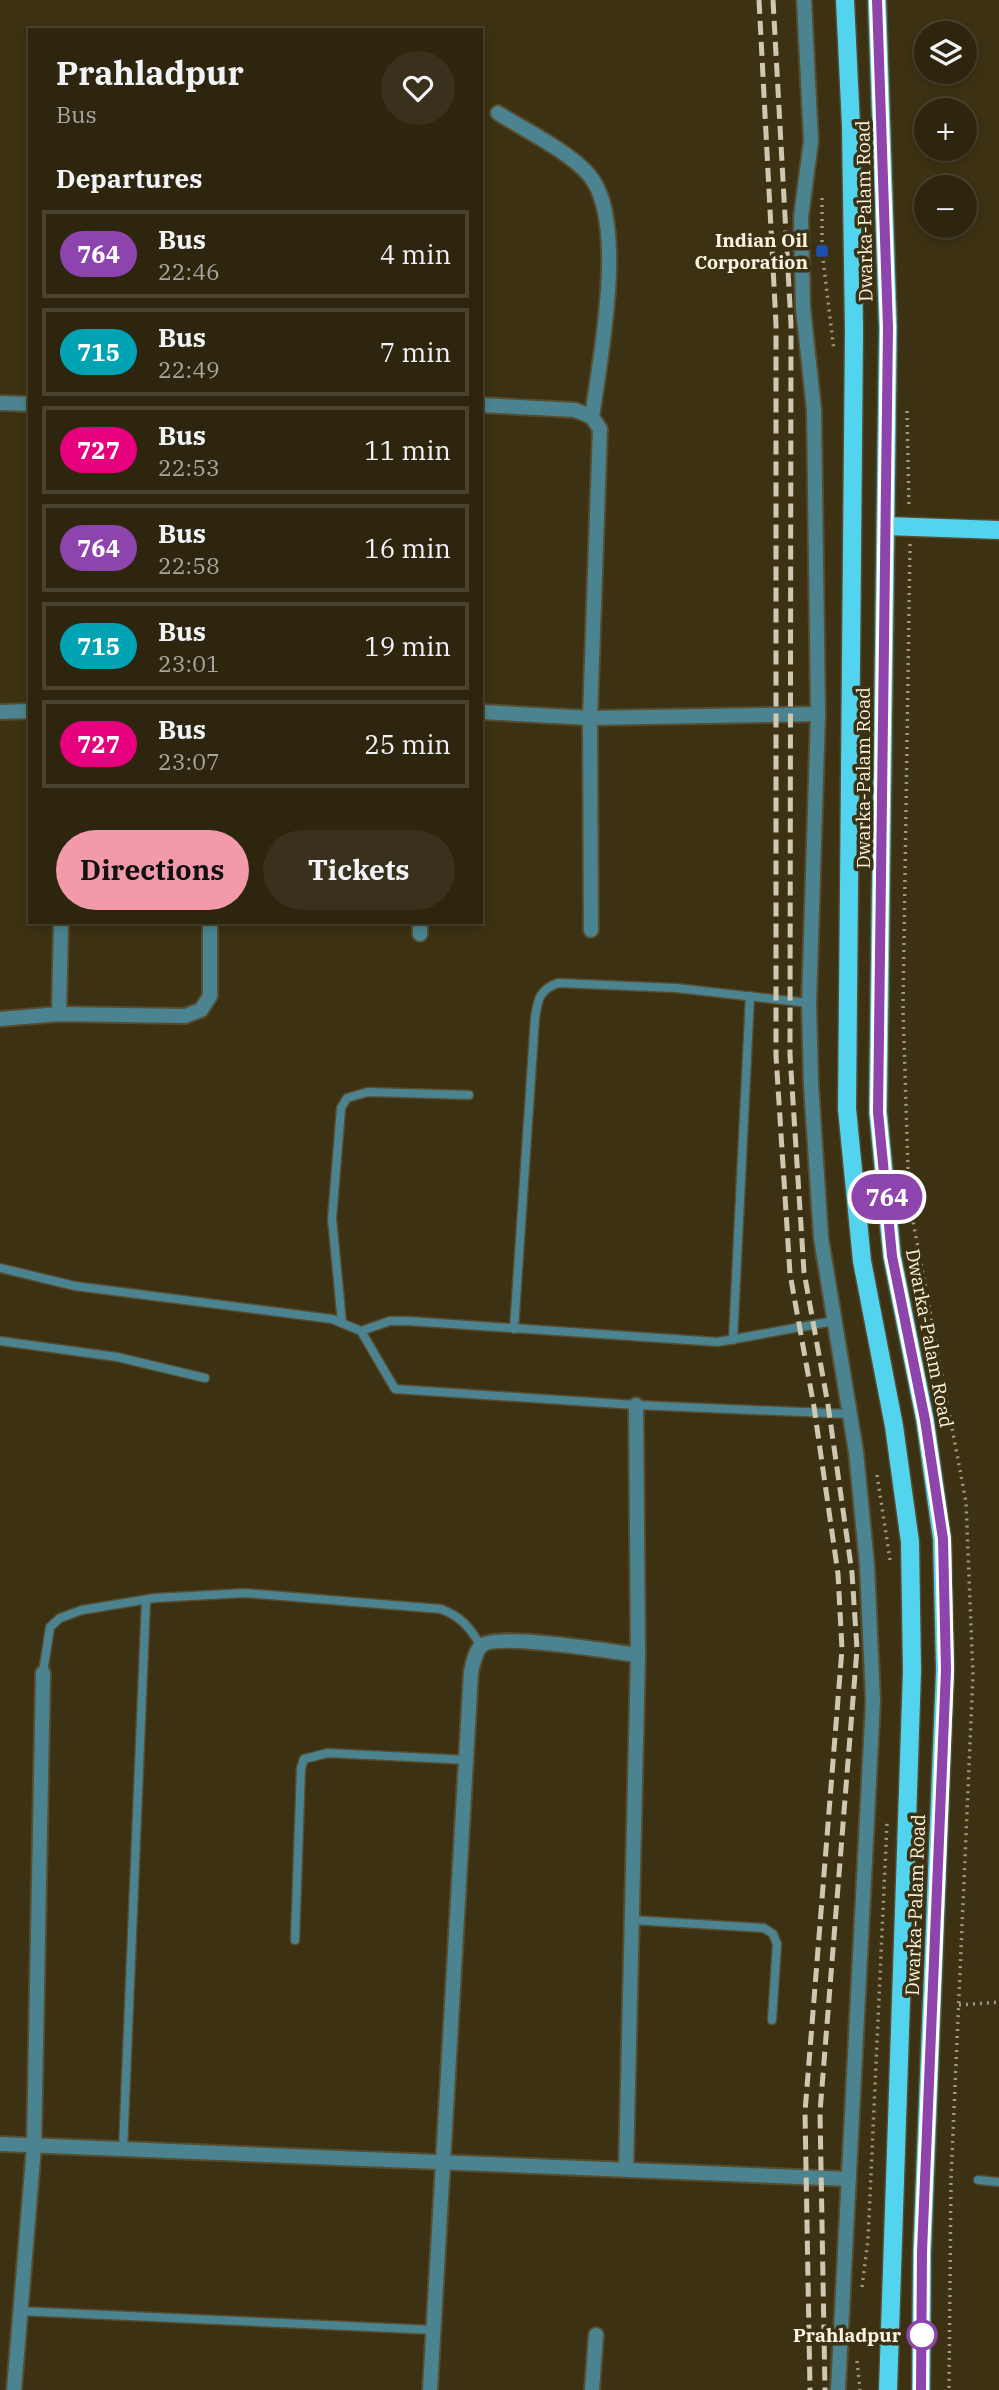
<!DOCTYPE html>
<html lang="en">
<head>
<meta charset="utf-8">
<style>
	:root { --surface:#2d250e; --page:#39311c; --text:#f1f3f6; --muted:#a7a59e; --line:#48422e; --accent:#f39aaa }
	body { margin:0; font-family:"IBM Plex Serif",serif; background:var(--page); color:var(--text); height:100vh; display:flex; flex-direction:column; font-size:26px; white-space:nowrap }
	* { box-sizing:border-box; margin:0 }
	p { font-size:23px; color:var(--muted) }
	.icon { flex:none; width:38px; height:38px; fill:none; stroke:currentColor; stroke-width:2; stroke-linecap:round; stroke-linejoin:round }
	.map { position:relative; flex:1; overflow:hidden }
	.sheet { position:absolute; left:28px; top:28px; width:455px; height:896px; display:flex; flex-direction:column; background:var(--surface); border-radius:0px; box-shadow:0 4px 10px #0003,0 0 0 2px var(--line) }
	.sheet>* { flex:none }
	.badge { padding:0 14px; border-radius:23px; font-size:24px; line-height:46px }
	.controls { position:absolute; left:914px; top:21px; display:grid; gap:14px }
	.controls a { display:grid; place-items:center; width:63px; height:63px; border-radius:50%; background:var(--surface); box-shadow:0 4px 10px #0003,0 0 0 2px var(--line); font-size:35px }
	.map>.badge { position:absolute; translate:-50% -50%; box-shadow:0 0 0 4px #fff }
	h2 { padding:0 28px; font-size:26px; line-height:63px }
	.round { display:grid; place-items:center; flex:none; width:74px; height:74px; border-radius:37px; background:var(--page) }
	.headline { display:flex; align-items:center; justify-content:space-between; height:119px; padding:0 28px }
	h1 { font-size:33px; font-weight:700; line-height:52px }
	.cta { display:flex; gap:14px; margin-top:auto; padding:14px 28px }
	.cta a { flex:1; height:80px; border-radius:42px; background:var(--accent); color:#111; font-size:28px; font-weight:700; line-height:80px; text-align:center }
	.cta a+a { background:var(--page); color:var(--text) }
	ul { padding:0; list-style:none }
	li { display:flex; align-items:center; gap:21px; height:88px; margin:0 14px 10px; padding:0 14px; border:4px solid var(--line); border-radius:0px }
	li div { flex:1 }
	li b { display:block; font-size:26px }
	li em { font-style:normal }
	li .badge { min-width:77px; font-weight:700; text-align:center }
	.map>svg:first-child { display:block }
</style>
</head>
<body>
<div class="map">
<svg width="999" height="2390" viewBox="0 0 999 2390">
	<rect width="100%" height="100%" fill="#3c3112"/>
	<g fill="none" stroke-linecap="round" stroke-linejoin="round">
		<g stroke="#564c2f" stroke-width="11">
			<g id="service">
				<path d="M0 1268 75 1286 332 1319 361 1331 395 1389 636 1405 850 1414"/>
				<path d="M342 1323 332 1219 341 1108 347 1098 368 1092 469 1095"/>
				<path d="M514 1329 535 1018C538 999 539 990 558 983L676 988 809 1003"/>
				<path d="M361 1331 390 1321H408L718 1342 834 1321"/>
				<path d="M733 1340 750 996"/>
				<path d="M0 1341 117 1357 205 1378"/>
				<path d="M43 1673 50 1627 60 1618 82 1610 155 1598 245 1593 441 1609C462 1617 470 1628 481 1646"/>
				<path d="M632 1920 764 1928 773 1934 777 1944 772 2020"/>
				<path d="M295 1940 301 1768 304 1759 328 1753 469 1760"/>
				<path d="M123 2149 146 1600"/>
				<path d="M978 2180 999 2182"/>
				<path d="M19 2311 434 2330"/>
			</g>
		</g>
		<g stroke="#564c2f" stroke-width="18">
			<g id="minor">
				<path d="M498 113C524 130 579 156 594 182 625 232 600 359 592 417"/>
				<path d="M0 403 30 404"/>
				<path d="M481 405 575 410 592 417 600 429 590 718 818 714"/>
				<path d="M0 712 30 711"/>
				<path d="M481 712 590 718 591 930"/>
				<path d="M420 934V922"/>
				<path d="M59 1014 61 922"/>
				<path d="M0 1019 59 1014 185 1016 201 1010 210 996V922"/>
				<path d="M0 2144 849 2179"/>
				<path d="M626 2169 638 1655 636 1405"/>
				<path d="M14 2390 34 2146 43 1673"/>
				<path d="M430 2390 471 1672C473 1664 475 1652 481 1646 495 1632 613 1652 638 1655"/>
				<path d="M592 2390 596 2335"/>
			</g>
		</g>
		<g stroke="#564c2f" stroke-width="18">
			<path id="tertiary" d="M804 0 811 141 801 217 803 308 814 410 818 714 809 1003 811 1084 821 1238 856 1452 867 1565 873 1701 838 2390"/>
		</g>
		<g stroke="#564c2f" stroke-width="21">
			<g id="primary">
				<path d="M845 0 851 126 854 330 847 1109 862 1261 894 1426 910 1542 912 1671 888 2390"/>
				<path d="M877 0 888 328 878 1112 892 1256 925 1420 942 1539 945 1670 922 2252 921 2390"/>
				<path d="M886 526 999 530"/>
			</g>
		</g>
		<g stroke="#a09880" stroke-width="3.5" stroke-dasharray="2 5" stroke-linecap="butt">
			<path d="M822 198V251L834 351"/>
			<path d="M907 411 909 509"/>
			<path d="M910 544 903 1009 909 1200 966 1502 973 1675 951 2179 949 2390"/>
			<path d="M877 1475 890 1560"/>
			<path d="M959 2005 999 2002"/>
			<path d="M862 2287 868 2240 887 1823"/>
			<path d="M857 2361 860 2390"/>
		</g>
		<use href="#service" stroke="#4b8490" stroke-width="8"/>
		<use href="#minor" stroke="#4b8490" stroke-width="14"/>
		<use href="#tertiary" stroke="#4b8490" stroke-width="14"/>
		<use href="#primary" stroke="#53d4ee" stroke-width="18"/>
		<g stroke="#cec7b2" stroke-width="5" stroke-dasharray="14 7" stroke-linecap="butt">
			<path d="M759 0 776 324V1056L790 1274 814 1407 838 1574 842 1649 805 2112 810 2390"/>
			<path d="M773 0 791 324 790 1055 804 1272 828 1405 852 1573 857 1649 820 2112 825 2390"/>
		</g>
	</g>
	<g fill="none" stroke-linecap="round" stroke-linejoin="round">
		<g stroke="#fff" stroke-width="16">
			<path id="line" d="M877 0 888 328 878 1112 892 1256 925 1420 943 1539 946 1670 922 2252 921 2390"/>
		</g>
		<use href="#line" stroke="#8e44ad" stroke-width="10"/>
	</g>
	<rect fill="#1a4fb4" stroke="#3c3112" stroke-width="2.5" x="815" y="244" width="14" height="14" rx="3.5"/>
	<circle fill="#fff" stroke="#8e44ad" stroke-width="3.5" cx="922" cy="2335" r="14"/>
	<g text-anchor="middle" dominant-baseline="central" stroke-width="7" stroke-linejoin="round" paint-order="stroke">
		<g font-size="19" fill="#f9f3e1" stroke="#3c3112">
			<text transform="translate(864 211) rotate(-91)">Dwarka-Palam Road</text>
			<text transform="translate(863 778) rotate(-90)">Dwarka-Palam Road</text>
			<text transform="translate(930 1338) rotate(79)">Dwarka-Palam Road</text>
			<text transform="translate(915 1905) rotate(-88)">Dwarka-Palam Road</text>
		</g>
		<g font-size="19" font-weight="bold" fill="#f9f3e1" stroke="#3c3112" text-anchor="end">
			<text x="808" y="240">Indian Oil<tspan x="808" dy="22">Corporation</tspan></text>
		</g>
		<g font-size="19" font-weight="bold" fill="#f9f3e1" stroke="#3c3112" text-anchor="end">
			<text x="901" y="2335">Prahladpur</text>
		</g>
	</g>
</svg>
<div class="controls">
<a><svg class="icon" aria-label="layers" viewBox="0 0 24 24"><path d="M12 4l9 5-9 5-9-5zM3 14l9 5 9-5"/></svg></a>
<a>+</a>
<a>−</a>
</div>
<b class="badge" style="left:887px;top:1197px;background:#8e44ad;color:#fff">764</b>
<section class="sheet">
<div class="headline"><div><h1>Prahladpur</h1><p>Bus</p></div><a class="round"><svg class="icon" aria-label="heart" viewBox="0 0 24 24"><path d="M12 20l-8-8c-3-5 5-10 8-4 3-6 11-1 8 4z"/></svg></a></div>
<h2>Departures</h2>
<ul>
<li><span class="badge" style="background:#8e44ad;color:#fff">764</span><div><b>Bus</b><p>22:46</p></div><em>4 min</em></li>
<li><span class="badge" style="background:#00a3b4;color:#fff">715</span><div><b>Bus</b><p>22:49</p></div><em>7 min</em></li>
<li><span class="badge" style="background:#e6007e;color:#fff">727</span><div><b>Bus</b><p>22:53</p></div><em>11 min</em></li>
<li><span class="badge" style="background:#8e44ad;color:#fff">764</span><div><b>Bus</b><p>22:58</p></div><em>16 min</em></li>
<li><span class="badge" style="background:#00a3b4;color:#fff">715</span><div><b>Bus</b><p>23:01</p></div><em>19 min</em></li>
<li><span class="badge" style="background:#e6007e;color:#fff">727</span><div><b>Bus</b><p>23:07</p></div><em>25 min</em></li>
</ul>
<div class="cta"><a>Directions</a><a>Tickets</a></div>
</section>
</div>
</body>
</html>
